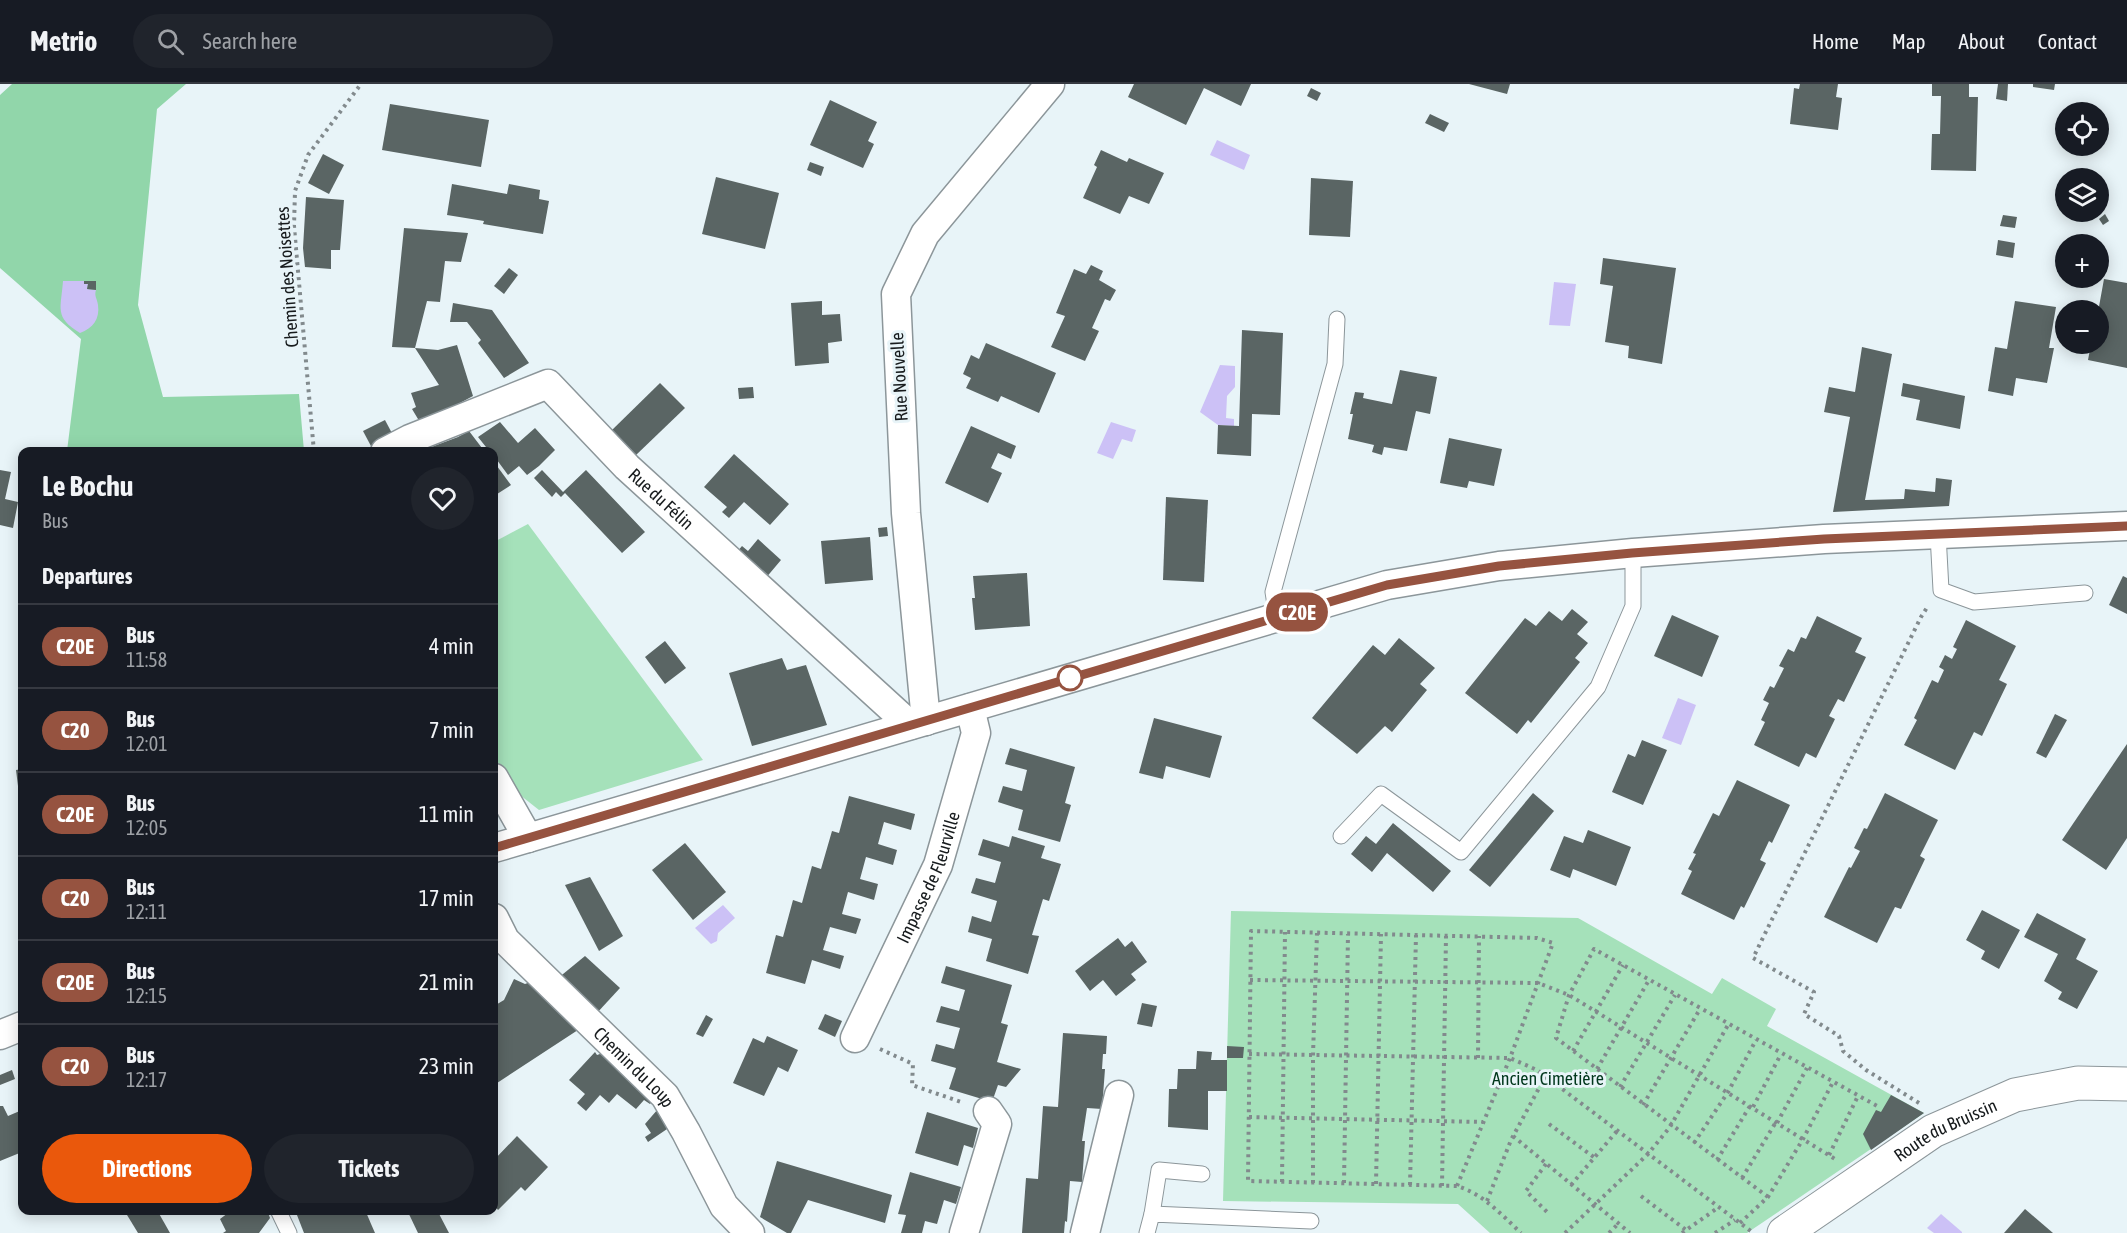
<!DOCTYPE html>
<html lang="en">
<head>
<meta charset="utf-8">
<style>
	:root { --surface:#171b24; --page:#20242c; --text:#f1f3f6; --muted:#9ea1a6; --line:#363941; --accent:#ea580c }
	body { margin:0; font-family:"Asap Condensed",sans-serif; background:var(--page); color:var(--text); height:100vh; display:flex; flex-direction:column; font-size:22px; white-space:nowrap }
	* { box-sizing:border-box; margin:0 }
	p { font-size:20px; color:var(--muted) }
	.icon { flex:none; width:33px; height:33px; fill:none; stroke:currentColor; stroke-width:2; stroke-linecap:round; stroke-linejoin:round }
	.map { position:relative; flex:1; overflow:hidden }
	.panel { position:absolute; left:18px; top:363px; width:480px; height:768px; display:flex; flex-direction:column; background:var(--surface); border-radius:12px; box-shadow:0 3px 15px #0003 }
	.panel>* { flex:none }
	.badge { padding:0 12px; border-radius:20px; font-size:21px; line-height:39px }
	.fabs { position:absolute; left:2055px; top:18px; display:grid; gap:12px }
	.fabs a { display:grid; place-items:center; width:54px; height:54px; border-radius:50%; background:var(--surface); box-shadow:0 3px 15px #0003; font-size:30px }
	.map>.badge { position:absolute; translate:-50% -50%; box-shadow:0 0 0 3px #fff }
	h2 { padding:0 24px; font-size:22px; line-height:54px }
	.round { display:grid; place-items:center; flex:none; width:63px; height:63px; border-radius:32px; background:var(--page) }
	.summary { display:flex; align-items:center; justify-content:space-between; height:102px; padding:0 24px }
	h1 { font-size:28px; font-weight:700; line-height:45px }
	.primary-button { display:flex; gap:12px; margin-top:auto; padding:12px 24px }
	.primary-button a { flex:1; height:69px; border-radius:36px; background:var(--accent); color:#fff; font-size:24px; font-weight:700; line-height:69px; text-align:center }
	.primary-button a+a { background:var(--page); color:var(--text) }
	ul { padding:0; list-style:none }
	li { display:flex; align-items:center; gap:18px; height:84px; padding:0 24px; border-top:2px solid var(--line) }
	li div { flex:1 }
	li b { display:block; font-size:22px }
	li em { font-style:normal }
	li .badge { min-width:66px; font-weight:700; text-align:center }
	header { display:flex; align-items:center; gap:36px; box-sizing:border-box; height:84px; padding:0 30px; background:var(--surface); border-bottom:2px solid var(--line) }
	header strong { font-size:28px }
	nav { display:flex; gap:33px; margin-inline-start:auto; font-size:21px }
	.search { width:420px; height:54px; background:var(--page); display:flex; align-items:center; gap:15px; box-sizing:border-box; padding:0 21px; border-radius:33px; color:var(--muted); font-size:22px }
	.map>svg:first-child { display:block }
</style>
</head>
<body>
<header>
<strong>Metrio</strong>
<div class="search"><svg class="icon" aria-label="search" viewBox="0 0 24 24"><circle cx="10" cy="10" r="6"/><path d="M15 15l6 6"/></svg>Search here</div>
<nav><a>Home</a><a>Map</a><a>About</a><a>Contact</a></nav>
</header>
<div class="map">
<svg width="2127" height="1149" viewBox="0 0 2127 1149">
	<rect width="100%" height="100%" fill="#e8f4f8"/>
	<g fill="#a5e1ba">
		<path d="M528 440 703 676 539 726 520 711 494 673V458Z"/>
		<path d="M1231 827 1578 834 1712 910 1722 894 1776 925 1767 942 1924 1029 1747 1149H1490L1458 1120 1223 1117Z"/>
	</g>
	<path fill="#91d6aa" d="M12 0H186L157 25 138 221 163 313 299 310 304 367H67L81 255 0 184V11Z"/>
	<g fill="#ccc1f6">
		<path d="M1217 56 1250 71 1244 86 1210 71Z"/>
		<path d="M63 197H84V200H88L87 205 96 206C94 212 97 214 98 221 100 235 93 244 80 249 54 233 61 225 63 197Z"/>
		<path d="M1554 198 1576 200 1570 242 1549 241Z"/>
		<path d="M1220 281 1235 282V303L1227 312 1226 334 1234 335V342L1218 341 1200 328Z"/>
		<path d="M1111 338 1136 346 1132 358 1122 355 1113 375 1097 369Z"/>
		<path d="M1678 614 1696 621 1681 661 1662 654Z"/>
		<path d="M723 821 735 834 718 849 717 857 711 860 695 844Z"/>
		<path d="M1941 1130 1962 1148V1149H1934L1927 1144Z"/>
	</g>
	<g fill="#5a6564">
		<path d="M1134 0H1251L1241 22 1204 4 1186 41 1128 13Z"/>
		<path d="M1469 0H1510L1507 10Z"/>
		<path d="M1800 0H1838L1836 13 1842 14 1838 46 1790 40 1794 4 1799 5Z"/>
		<path d="M1932 0H1969V13H1978L1976 87 1931 86 1932 50H1940L1941 12H1932Z"/>
		<path d="M1998 0H2008L2007 17 1996 15Z"/>
		<path d="M2033 0H2055L2054 6 2033 3Z"/>
		<path d="M1311 4 1321 9 1317 17 1307 12Z"/>
		<path d="M830 16 877 38 868 57 874 60 863 84 810 61Z"/>
		<path d="M390 20 489 36 481 83 382 66Z"/>
		<path d="M1430 30 1449 39 1444 48 1425 39Z"/>
		<path d="M1101 66 1127 78 1129 74 1164 89 1149 120 1129 112 1120 130 1083 114 1097 83 1094 81Z"/>
		<path d="M323 70 344 81 329 110 308 99Z"/>
		<path d="M810 78 824 83 821 92 807 86Z"/>
		<path d="M716 93 779 109 765 165 702 150Z"/>
		<path d="M1311 94 1353 97 1350 153 1309 151Z"/>
		<path d="M452 100 507 110 509 100 540 106 539 115 549 117 543 150 483 140 484 137 447 131Z"/>
		<path d="M306 113 344 116 340 166H331V185L305 183 303 164Z"/>
		<path d="M2105 130 2109 137 2103 141 2099 135Z"/>
		<path d="M2003 131 2017 133 2015 144 2000 142Z"/>
		<path d="M404 144 468 149 461 178 445 177 440 218 427 217 415 264 392 263Z"/>
		<path d="M1998 156 2015 159 2013 174 1996 171Z"/>
		<path d="M1603 174 1676 184 1662 280 1628 274 1629 262 1605 258 1613 202 1600 200Z"/>
		<path d="M1091 181 1103 187 1099 196 1116 206 1110 217 1105 215 1092 244 1099 247 1085 277 1051 263 1065 232 1056 229 1074 185 1086 190Z"/>
		<path d="M509 184 518 191 504 210 494 202Z"/>
		<path d="M2104 195 2127 199V284L2088 276 2091 260H2098V228Z"/>
		<path d="M84 197H96V206L87 205 88 200H84Z"/>
		<path d="M822 217V231L840 230 842 257 828 259 829 279 795 282 791 219Z"/>
		<path d="M2015 217 2056 223 2049 264H2054L2047 299 2016 294 2013 312 1988 307 1995 263 2007 265Z"/>
		<path d="M453 219 492 226 529 279 504 294 478 259 481 256 467 238H450Z"/>
		<path d="M1242 246 1283 249 1280 331 1252 330 1251 372 1217 370 1218 341 1239 342Z"/>
		<path d="M986 259 1056 289 1039 329 1001 312 998 318 966 304 971 294 963 290 971 271 979 275Z"/>
		<path d="M457 261 473 312 421 340 412 325 416 323 411 309 439 301 415 264 438 266Z"/>
		<path d="M1862 263 1892 270 1865 416 1904 415 1905 405 1935 408 1936 394 1952 396 1949 422 1833 428 1850 333 1824 328 1829 303 1855 308Z"/>
		<path d="M1400 286 1437 293 1430 330 1416 327 1407 367 1384 363 1382 371 1372 368 1374 361 1348 355 1353 330H1350L1355 308 1364 309 1363 314 1392 320Z"/>
		<path d="M660 299 685 324 635 372 611 347Z"/>
		<path d="M1903 299 1965 312 1960 345 1916 336 1920 316 1901 312Z"/>
		<path d="M753 303 754 314 739 315 738 304Z"/>
		<path d="M385 336 394 353 372 364 363 347Z"/>
		<path d="M500 338 518 359 535 344 555 366 539 382 527 391 519 382 508 391 494 372V368H490L478 353Z"/>
		<path d="M971 342 1016 362 1011 375 998 369 991 384 1002 389 988 419 945 399Z"/>
		<path d="M469 347 485 368H418L458 353Z"/>
		<path d="M1449 354 1502 365 1494 402 1469 397 1467 404 1440 399Z"/>
		<path d="M734 370 789 420 770 441 744 418 729 434 722 428 727 423 704 403Z"/>
		<path d="M494 378 511 401 494 412Z"/>
		<path d="M0 386 11 388 5 415 18 418 13 444 0 441Z"/>
		<path d="M542 386 563 408 586 386 645 448 622 469 565 409 561 413 556 408 552 413 534 394Z"/>
		<path d="M1166 413 1208 416 1204 498 1163 496Z"/>
		<path d="M887 443 888 452 879 453 878 444Z"/>
		<path d="M870 453 873 496 825 500 821 457Z"/>
		<path d="M758 455 781 476 765 495 736 469 742 462 748 467Z"/>
		<path d="M1027 489 1030 542 975 546 972 514H975L973 492Z"/>
		<path d="M2123 492 2127 494V530L2109 521Z"/>
		<path d="M1572 525 1588 538 1577 550 1588 559 1575 574 1580 578 1531 639 1528 636 1517 650 1465 609 1525 534 1536 542 1549 527 1562 537Z"/>
		<path d="M1672 531 1719 552 1702 593 1654 572Z"/>
		<path d="M1817 532 1862 554 1855 568 1866 573 1844 618 1838 615 1829 632 1835 635 1816 674 1806 669 1799 683 1754 661 1765 638 1761 636 1769 619 1763 616 1770 602 1774 604 1784 584 1779 582 1788 565 1794 568 1801 553 1806 555Z"/>
		<path d="M1966 536 2016 562 1999 596 2007 600 1982 652 1974 648 1955 686 1904 661 1917 636 1914 634 1932 596 1938 599 1944 586 1939 583 1945 571 1952 575 1957 565 1953 563Z"/>
		<path d="M1399 554 1435 584 1420 600 1427 606 1392 648 1385 642 1357 670 1312 634 1373 561 1385 571Z"/>
		<path d="M665 557 686 584 665 600 645 573Z"/>
		<path d="M782 574 787 586 806 581 827 641 752 662 729 589Z"/>
		<path d="M2055 630 2067 636 2046 674 2036 669Z"/>
		<path d="M1154 634 1222 652 1210 694 1166 682 1163 695 1139 689Z"/>
		<path d="M1642 656 1667 666 1643 721 1612 708 1628 670 1635 673Z"/>
		<path d="M2127 660V754L2106 786 2062 756Z"/>
		<path d="M1010 664 1075 683 1065 719 1071 721 1060 758 1018 746 1023 726 998 718 1003 702 1022 707 1027 686 1005 680Z"/>
		<path d="M22 685V705L18 702 16 686Z"/>
		<path d="M1737 696 1790 721 1772 759 1769 757 1760 776 1766 779 1744 824 1741 822 1734 836 1681 810 1692 787 1688 785 1696 770 1693 769 1713 729 1719 732Z"/>
		<path d="M1533 709 1554 727 1490 803 1469 786Z"/>
		<path d="M1885 709 1938 736 1920 772 1925 775 1901 825 1895 823 1877 859 1824 833 1849 783 1851 784 1860 767 1854 764 1864 744 1867 745Z"/>
		<path d="M849 712 915 730 911 746 884 738 878 760 897 766 893 781 866 773 860 795 878 800 874 816 848 808 842 830 861 835 856 850 830 843 823 866 844 872 840 885 812 876 805 900 766 889 776 851 783 853 793 816 802 819 812 782 821 785 832 747 839 749Z"/>
		<path d="M1393 739 1451 787 1433 808 1387 769 1372 788 1351 770 1366 752 1376 760Z"/>
		<path d="M1588 746 1631 763 1616 802 1573 785 1570 794 1550 786 1564 752 1583 759Z"/>
		<path d="M1012 752 1045 762 1041 774 1061 780 1049 817 1043 815 1032 851 1039 852 1028 890 986 877 992 855 968 848 972 832 991 838 997 817 971 809 976 794 995 799 1001 778 978 771 983 755 1009 763Z"/>
		<path d="M685 759 726 808 693 836 652 786Z"/>
		<path d="M590 793 623 852 599 867 565 801Z"/>
		<path d="M1982 826 2020 846 1999 885 1981 875 1985 867 1966 856Z"/>
		<path d="M2037 829 2086 855 2076 875 2098 887 2077 925 2058 915 2062 908 2044 897 2058 870 2024 853Z"/>
		<path d="M1118 854 1125 863 1132 857 1147 878 1131 890 1136 896 1116 912 1103 896 1090 907 1075 887Z"/>
		<path d="M585 872 620 904 596 930 557 895Z"/>
		<path d="M946 882 1012 901 1001 939 1008 941 997 978 1021 985 1006 1003 998 1001 992 1018 949 1005 956 984 931 977 936 960 954 965 960 944 936 938 941 922 959 927 965 906 941 899Z"/>
		<path d="M514 895 525 900 533 897 581 944 494 1001V922L504 916Z"/>
		<path d="M1142 919 1157 922 1152 943 1137 940Z"/>
		<path d="M825 930 842 937 835 953 818 945Z"/>
		<path d="M706 931 713 935 703 953 696 950Z"/>
		<path d="M1063 949 1107 952 1106 970H1103L1102 985H1105L1102 1025 1087 1024 1082 1057H1085L1082 1098 1070 1097 1067 1138 1065 1137 1064 1149H1022L1026 1094 1038 1095 1043 1022 1058 1023Z"/>
		<path d="M767 952 798 966 788 988 778 983 764 1012 733 999 753 954 764 959Z"/>
		<path d="M1227 962 1244 963 1243 974H1227Z"/>
		<path d="M1197 967 1212 968 1211 976H1227V1007H1208V1046L1168 1043 1169 1005H1177L1178 985H1196Z"/>
		<path d="M595 968 597 971 603 969 656 1013 650 1020 644 1016 636 1025 617 1010 609 1019 600 1011 586 1027 577 1019 585 1010 569 996Z"/>
		<path d="M12 986 15 995 0 1001V991Z"/>
		<path d="M1891 1011 1924 1029 1871 1066 1863 1050 1876 1026 1881 1028Z"/>
		<path d="M0 1022H3L8 1032 22 1026V1068L0 1077Z"/>
		<path d="M658 1025 670 1043 648 1058 645 1053 651 1049 645 1040Z"/>
		<path d="M927 1028 978 1044 973 1064 964 1061 958 1082 915 1069Z"/>
		<path d="M517 1052 548 1083 525 1107 521 1103 498 1126 494 1121V1076Z"/>
		<path d="M777 1077 892 1111 885 1139 808 1116 791 1149H787L760 1133Z"/>
		<path d="M910 1088 961 1103 956 1120 944 1116 937 1140 925 1137 922 1149H901L906 1131 898 1130Z"/>
		<path d="M2025 1125 2053 1149H2004Z"/>
		<path d="M124 1126H157L170 1149H138Z"/>
		<path d="M232 1126H267L270 1134 259 1149H223L226 1147 220 1135Z"/>
		<path d="M295 1126H365L375 1149H304Z"/>
		<path d="M407 1126H437L449 1149H418Z"/>
	</g>
	<g fill="none" stroke-linecap="round" stroke-linejoin="round">
		<g stroke="#8c969a" stroke-width="17">
			<g id="lane">
				<path d="M1938 450 1941 506 1974 518 2085 509"/>
				<path d="M1277 533 1273 508 1335 280 1337 235"/>
				<path d="M1341 752 1381 710 1461 768 1598 603 1633 522V469"/>
				<path d="M278 1126 289 1149"/>
				<path d="M1152 1130 1159 1086 1202 1090"/>
				<path d="M1147 1149 1152 1130 1311 1137"/>
			</g>
		</g>
		<g stroke="#8c969a" stroke-width="31">
			<g id="street">
				<path id="s1" d="M385 368 410 355 548 300 627 383 910 641"/>
				<path d="M926 637 906 429 896 210 925 150 1050 0"/>
				<path d="M494 694 528 754"/>
				<path d="M494 764 1387 501 1499 482 1633 469 1824 455 2127 442"/>
				<path id="s2" d="M494 834 505 856 665 1012 686 1048 724 1122 750 1149"/>
				<path d="M0 951 22 942"/>
				<path id="s3" d="M855 954 938 781 976 649 970 624"/>
				<path d="M964 1149 997 1040 988 1027"/>
				<path d="M1085 1149 1119 1011"/>
			</g>
		</g>
		<g stroke="#8c969a" stroke-width="35">
			<g id="secondary">
				<path id="s4" d="M1784 1149 1933 1047 2015 1011 2078 999 2127 1000"/>
			</g>
		</g>
		<g stroke="#828a8d" stroke-width="4" stroke-dasharray="3 4.5" stroke-linecap="butt">
			<path d="M314 368 294 142 295 107 308 71 361 0"/>
			<path d="M1250 896 1538 899 1569 911 1835 1075"/>
			<path d="M880 965 913 980 912 1001 961 1018"/>
			<path d="M1573 967 1623 881"/>
			<path d="M1249 970 1510 974 1537 986 1752 1148"/>
			<path d="M1478 974 1479 852"/>
			<path d="M1597 985 1649 896"/>
			<path d="M1620 1003 1675 911"/>
			<path d="M1919 1019 1866 986 1843 967 1839 952 1804 930 1814 908 1753 874 1921 533 1928 522"/>
			<path d="M1643 1021 1700 925"/>
			<path d="M1753 1023 1781 970"/>
			<path d="M1249 1033 1483 1038"/>
			<path d="M1777 1039 1807 984"/>
			<path d="M1549 1040 1595 1074"/>
			<path d="M1513 1052 1630 1149"/>
			<path d="M1694 1059 1728 1008 1756 956"/>
			<path d="M1829 1071 1858 1012"/>
			<path d="M1717 1076 1750 1022"/>
			<path d="M1546 1080 1526 1107 1549 1130"/>
			<path d="M1742 1094 1776 1038"/>
			<path d="M1282 1098 1285 848"/>
			<path d="M1313 1099V971L1317 849"/>
			<path d="M1344 1099 1348 850"/>
			<path d="M1376 1100 1381 850"/>
			<path d="M1410 1101 1416 851"/>
			<path d="M1571 1101 1617 1047"/>
			<path d="M1442 1102 1446 852"/>
			<path d="M1457 1102 1510 974 1553 859 1537 854 1251 847 1248 1097 1457 1102C1483 1110 1501 1130 1521 1149"/>
			<path d="M1641 1112 1686 1146"/>
			<path d="M1768 1113 1556 954 1569 911 1594 865 1879 1023"/>
			<path d="M1487 1117 1511 1056 1545 993"/>
			<path d="M1740 1139 1768 1113 1803 1055 1833 998"/>
			<path d="M1565 1149 1648 1070 1670 1043 1728 941"/>
			<path d="M1609 1149 1618 1140"/>
			<path d="M1682 1149 1719 1123"/>
			<path d="M1715 1149 1735 1136"/>
		</g>
		<use href="#lane" stroke="#fff" stroke-width="15"/>
		<use href="#street" stroke="#fff" stroke-width="28"/>
		<use href="#secondary" stroke="#fff" stroke-width="33"/>
	</g>
	<g fill="none" stroke-linecap="round" stroke-linejoin="round">
		<g stroke="#fff" stroke-width="14">
			<path id="line" d="M494 764 1387 501 1499 482 1632 469 1824 455 2127 442"/>
		</g>
		<use href="#line" stroke="#965340" stroke-width="9"/>
	</g>
	<circle fill="#fff" stroke="#965340" stroke-width="3" cx="1070" cy="594" r="12"/>
	<g text-anchor="middle" dominant-baseline="central" stroke-width="6" stroke-linejoin="round" paint-order="stroke">
		<g font-size="18" fill="#171b1d" stroke="#e8f4f8">
			<text transform="translate(287 193) rotate(-94)">Chemin des Noisettes</text>
			<text transform="translate(899 293) rotate(-93)">Rue Nouvelle</text>
			<text stroke="none"><textPath href="#s1" startOffset="338">Rue du Félin</textPath></text>
			<text stroke="none"><textPath href="#s3" startOffset="177">Impasse de Fleurville</textPath></text>
			<text stroke="none"><textPath href="#s2" startOffset="206">Chemin du Loup</textPath></text>
			<text stroke="none"><textPath href="#s4" startOffset="192">Route du Bruissin</textPath></text>
		</g>
		<g font-size="18" fill="#00371c" stroke="#e8f4f8">
			<text x="1548" y="994">Ancien Cimetière</text>
		</g>
	</g>
</svg>
<div class="fabs">
<a><svg class="icon" aria-label="locate" viewBox="0 0 24 24"><circle cx="12" cy="12" r="6"/><path d="M12 2v4M12 18v4M2 12h4M18 12h4"/></svg></a>
<a><svg class="icon" aria-label="layers" viewBox="0 0 24 24"><path d="M12 4l9 5-9 5-9-5zM3 14l9 5 9-5"/></svg></a>
<a>+</a>
<a>−</a>
</div>
<b class="badge" style="left:1297px;top:528px;background:#965340;color:#fff">C20E</b>
<section class="panel">
<div class="summary"><div><h1>Le Bochu</h1><p>Bus</p></div><a class="round"><svg class="icon" aria-label="heart" viewBox="0 0 24 24"><path d="M12 20l-8-8c-3-5 5-10 8-4 3-6 11-1 8 4z"/></svg></a></div>
<h2>Departures</h2>
<ul>
<li><span class="badge" style="background:#965340;color:#fff">C20E</span><div><b>Bus</b><p>11:58</p></div><em>4 min</em></li>
<li><span class="badge" style="background:#965340;color:#fff">C20</span><div><b>Bus</b><p>12:01</p></div><em>7 min</em></li>
<li><span class="badge" style="background:#965340;color:#fff">C20E</span><div><b>Bus</b><p>12:05</p></div><em>11 min</em></li>
<li><span class="badge" style="background:#965340;color:#fff">C20</span><div><b>Bus</b><p>12:11</p></div><em>17 min</em></li>
<li><span class="badge" style="background:#965340;color:#fff">C20E</span><div><b>Bus</b><p>12:15</p></div><em>21 min</em></li>
<li><span class="badge" style="background:#965340;color:#fff">C20</span><div><b>Bus</b><p>12:17</p></div><em>23 min</em></li>
</ul>
<div class="primary-button"><a>Directions</a><a>Tickets</a></div>
</section>
</div>
</body>
</html>
